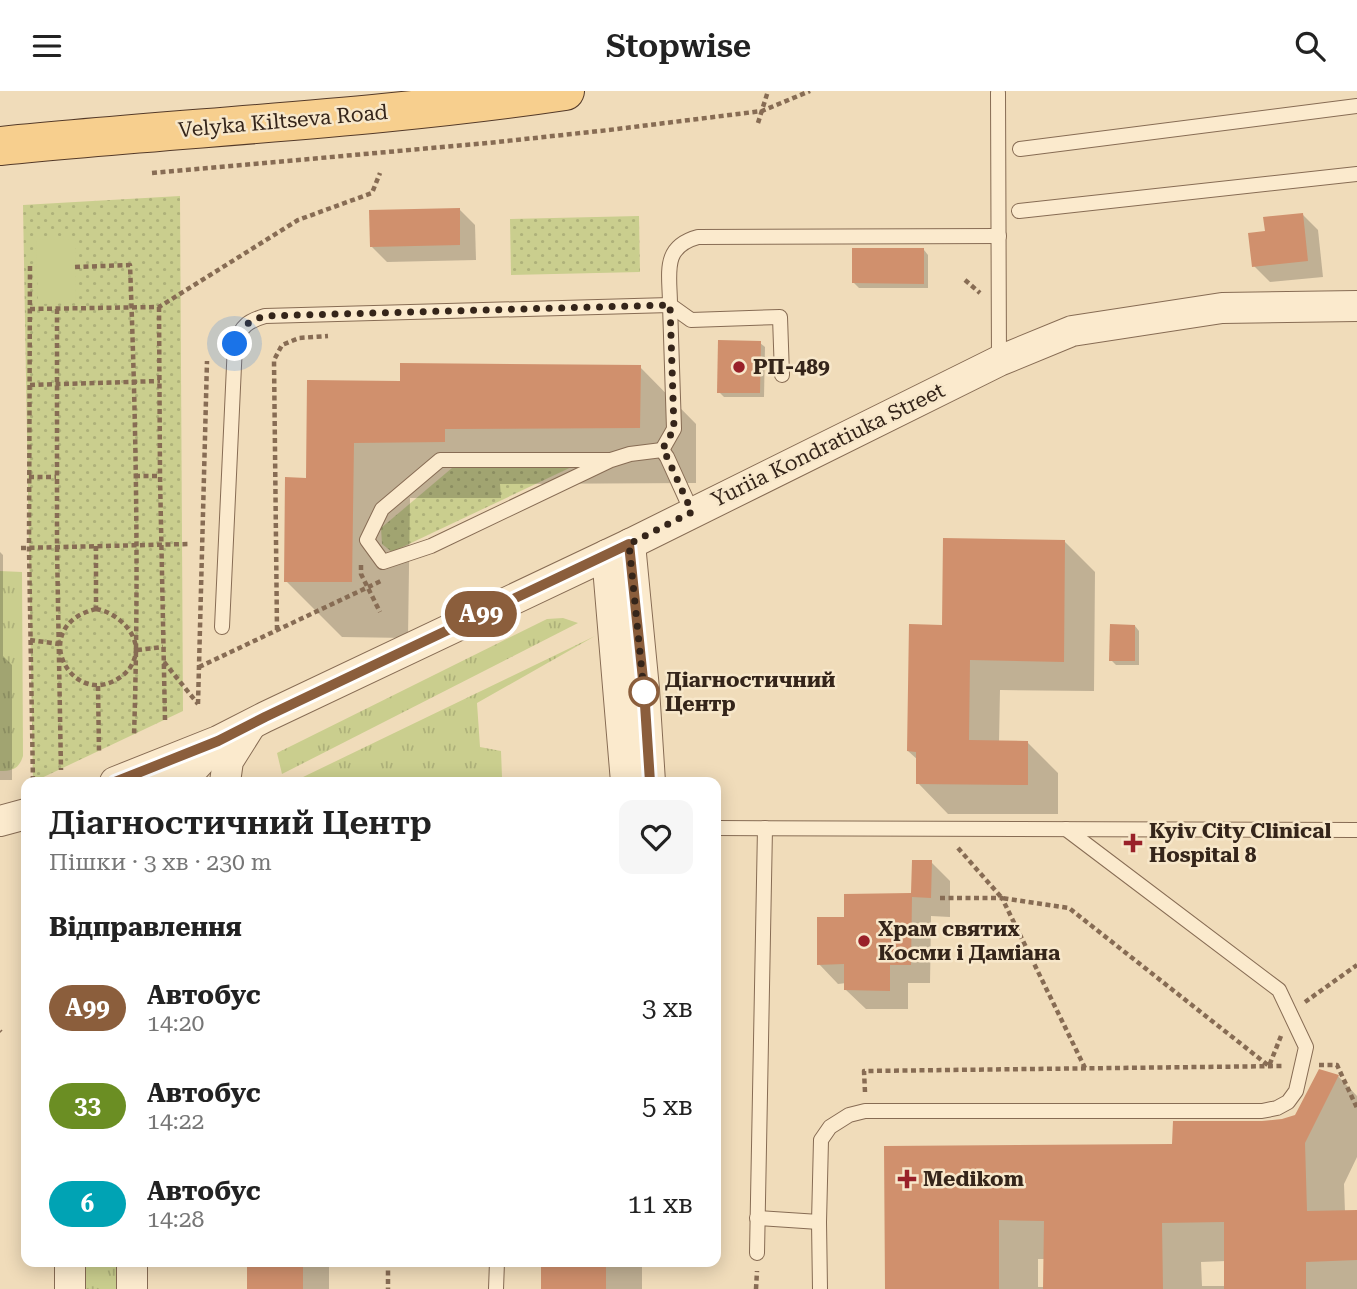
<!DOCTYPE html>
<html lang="uk">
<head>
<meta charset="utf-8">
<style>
	:root { --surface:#fff; --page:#f6f6f6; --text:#222; --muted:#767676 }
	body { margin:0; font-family:"Roboto Serif",serif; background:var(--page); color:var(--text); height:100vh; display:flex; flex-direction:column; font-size:26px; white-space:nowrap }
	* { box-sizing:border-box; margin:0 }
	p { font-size:23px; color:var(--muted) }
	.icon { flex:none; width:38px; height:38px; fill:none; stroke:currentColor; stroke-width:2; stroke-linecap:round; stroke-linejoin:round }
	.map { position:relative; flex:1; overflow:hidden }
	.panel { position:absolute; left:21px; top:686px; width:700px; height:490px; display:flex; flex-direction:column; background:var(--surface); border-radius:14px; box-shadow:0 4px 18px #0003 }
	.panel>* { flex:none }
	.badge { padding:0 14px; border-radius:23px; font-size:24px; line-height:46px }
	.you { position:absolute; width:35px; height:35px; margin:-18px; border:5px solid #fff; border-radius:50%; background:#1a73e8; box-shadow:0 0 0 10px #1a73e833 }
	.map>.badge { position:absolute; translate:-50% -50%; box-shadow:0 0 0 4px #fff }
	h2 { padding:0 28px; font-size:26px; line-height:63px }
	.round { display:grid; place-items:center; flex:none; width:74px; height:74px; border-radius:14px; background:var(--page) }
	.headline { display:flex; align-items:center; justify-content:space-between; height:119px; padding:0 28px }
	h1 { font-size:33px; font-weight:600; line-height:52px }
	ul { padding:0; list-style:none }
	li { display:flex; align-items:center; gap:21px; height:98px; padding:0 28px }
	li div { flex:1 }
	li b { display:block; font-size:26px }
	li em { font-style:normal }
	li .badge { min-width:77px; font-weight:700; text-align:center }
	header { display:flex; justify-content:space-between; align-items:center; height:91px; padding:0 28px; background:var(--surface); font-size:32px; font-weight:600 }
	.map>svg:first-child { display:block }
</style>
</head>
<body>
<header><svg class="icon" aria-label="menu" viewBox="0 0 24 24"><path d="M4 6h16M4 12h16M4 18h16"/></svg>Stopwise<svg class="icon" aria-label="search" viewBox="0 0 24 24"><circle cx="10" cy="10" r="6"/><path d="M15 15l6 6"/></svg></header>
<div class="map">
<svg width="1357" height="1198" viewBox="0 0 1357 1198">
	<defs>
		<pattern id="grass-tufts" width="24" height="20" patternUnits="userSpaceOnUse" patternTransform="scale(1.75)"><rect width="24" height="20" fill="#cace8e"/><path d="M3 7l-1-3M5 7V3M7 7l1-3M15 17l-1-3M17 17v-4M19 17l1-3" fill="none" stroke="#aeb17a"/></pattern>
		<pattern id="park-dots" width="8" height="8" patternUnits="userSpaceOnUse" patternTransform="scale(1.75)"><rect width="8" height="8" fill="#cace8e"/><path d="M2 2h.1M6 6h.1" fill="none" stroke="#aeb17a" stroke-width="1.8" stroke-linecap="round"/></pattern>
	</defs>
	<rect width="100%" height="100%" fill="#f0dcba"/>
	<g fill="url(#grass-tufts)">
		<path d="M0 480 22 481 23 665C19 678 12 680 0 680Z"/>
		<path d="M563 527 578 532 282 683 277 662 547 528Z"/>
		<path d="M595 545 477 612 480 656 501 660 502 686 301 687Z"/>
		<rect x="83" y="1171" width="43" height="27"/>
	</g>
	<g fill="url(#park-dots)">
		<path d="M180 105 183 620 33 691 23 114Z"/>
		<path d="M639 125 640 181 511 184 510 128Z"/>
		<path d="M580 372 392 461 382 453 381 437 452 377Z"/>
	</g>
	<path fill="#cace8e" d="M75 148 76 212 38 213 36 149Z"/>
	<g fill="#0003" fill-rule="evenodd">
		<path d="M459 118 475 134 476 169 387 171 371 155Z"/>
		<path d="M1302 123 1318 139 1323 186 1270 191 1254 175 1266 142Z"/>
		<path d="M924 159 928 164V197H859L854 192Z"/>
		<path d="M760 252 765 256 764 306H724L719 301Z"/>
		<path d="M640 276 696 333V392L500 393 501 407H410L408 547 342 546 286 490 308 388 402 292Z"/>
		<path d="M1064 450 1095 481 1094 600 1000 599 999 651 1028 652 1058 682V723H948L918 692V669L908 660 944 536Z"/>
		<path d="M0 461 3 464V565L12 574V689H0Z"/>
		<path d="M1135 535 1139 540V574H1116L1111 569Z"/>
		<path d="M931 771 950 790V826L931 825 930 892H908V918H866L846 899V892L838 893 819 873 846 827 913 804Z"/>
		<path d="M716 875 719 878V928H716Z"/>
		<path d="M1338 985 1357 1005V1066L1344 1093 1345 1121 1357 1120V1198H887L886 1057 1174 1055 1283 1030 1296 1025ZM1038 1168H1045V1196H1038ZM1226 1170V1195H1202L1201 1171Z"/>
		<rect x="249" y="1171" width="80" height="27"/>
		<rect x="543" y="1171" width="99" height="27"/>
	</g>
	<g fill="#d0906d">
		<path d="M460 117V154L370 156 369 119Z"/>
		<path d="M1303 122 1308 170 1252 176 1248 142 1265 140 1263 126Z"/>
		<path d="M852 157H924V193L852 192Z"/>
		<path d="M718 249 761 250 760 302H717Z"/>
		<path d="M400 272 641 274 640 337 445 338V351L354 352 352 491H284L285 386 306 387 307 289 400 290Z"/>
		<path d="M943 447 1065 449 1064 571 970 569 969 649 1028 650V694L916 693V661L907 660 909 533 942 534Z"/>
		<path d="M1110 533 1135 534V570H1109Z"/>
		<path d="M912 769H932L931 807 912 806 911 874H890V900L844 899V873L817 874V826H844V803L911 802Z"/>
		<path d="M1319 978 1339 984 1305 1052 1307 1120 1357 1119V1169L1306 1171V1198H1224V1131L1162 1132 1163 1198H1043L1044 1130 999 1129V1198H885L884 1055 1172 1053 1173 1030H1262L1282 1028 1295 1024Z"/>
		<rect x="247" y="1171" width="56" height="27"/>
		<rect x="541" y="1171" width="65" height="27"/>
	</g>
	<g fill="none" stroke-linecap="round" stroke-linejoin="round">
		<g stroke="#876c54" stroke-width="16">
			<g id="service">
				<path d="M998 2 999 270"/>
				<path d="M1020 58 1357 15"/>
				<path d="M1019 120 1357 83"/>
				<path d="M782 284 780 226 691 229 670 214C670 183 661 156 698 146L999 145"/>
				<path d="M662 359 667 366 692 421"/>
				<path d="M611 369 431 455 383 471 367 449 382 418 440 369H611L630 363 662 359"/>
				<path d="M222 536 235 253C241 235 248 230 265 225L670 214 674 338 662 359"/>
				<path d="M716 737 1357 739"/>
				<path d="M757 1127 819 1131"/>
				<path d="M757 1162 765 737"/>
				<path d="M496 1198 497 1171"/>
				<path d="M820 1198 819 1131 821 1049 830 1036 849 1024 865 1020H1262L1277 1017 1288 1011 1296 1000 1306 956 1279 899 1066 738"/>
			</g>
		</g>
		<g stroke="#876c54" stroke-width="32">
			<g id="minor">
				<path d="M630 453 644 598 650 691"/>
				<path d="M607 464 626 691"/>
				<path d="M115 691 218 650 265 626 630 453 999 270 1072 240 1222 217 1357 215"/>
				<path d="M181 691 213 656"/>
				<path d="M225 691 228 670 250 635"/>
				<path d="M0 730 26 723"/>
				<path d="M70 1171V1198"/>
				<path d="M132 1171V1198"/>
			</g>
		</g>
		<g stroke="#543a29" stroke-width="40">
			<path id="primary" d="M0 55C188 36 378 28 565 0"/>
		</g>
		<g stroke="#876c54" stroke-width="4.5" stroke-dasharray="5 3.5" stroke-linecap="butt">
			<path d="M758 32 768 0"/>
			<path d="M152 82 488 52 609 39 762 20 810 0"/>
			<path d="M30 175 29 457 33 691"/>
			<path d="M75 176 130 174C136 331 139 488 134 645"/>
			<path d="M965 189 980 202"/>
			<path d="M159 216 160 385 165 629"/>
			<path d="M30 218 159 216 298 129 372 102 380 82"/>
			<path d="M57 218V457L61 679"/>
			<path d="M30 294 160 290"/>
			<path d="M135 385H160"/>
			<path d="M29 386H56"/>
			<path d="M96 455V517"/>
			<path d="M21 457 189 453"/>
			<path d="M361 474V483L380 521"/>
			<path d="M96 518C118 521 145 547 133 571 130 579 122 586 114 590 68 613 29 534 96 518Z"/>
			<path d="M277 539 274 269 282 254 299 247 328 245"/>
			<path d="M30 549 59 553"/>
			<path d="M137 559 163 556"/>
			<path d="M164 571 198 613"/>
			<path d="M199 576 381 490"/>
			<path d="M98 595 99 661"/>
			<path d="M198 613 207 270"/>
			<path d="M958 757 1002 807 1069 817 1269 975 1281 945"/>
			<path d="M940 807H1002L1085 977"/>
			<path d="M1305 911 1357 874"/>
			<path d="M0 940 1 941"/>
			<path d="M1319 974H1337L1357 1017"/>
			<path d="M865 1001 864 980 1283 975"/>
			<path d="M388 1171V1198"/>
			<path d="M756 1198 757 1180"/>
		</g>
		<use href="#service" stroke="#fbeacd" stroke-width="14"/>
		<use href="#minor" stroke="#fbeacd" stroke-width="30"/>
		<use href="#primary" stroke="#f7cf8e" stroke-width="38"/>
	</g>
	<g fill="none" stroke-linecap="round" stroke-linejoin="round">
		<g stroke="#fff" stroke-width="16">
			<path id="line" d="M115 691 218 650 265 626 629 453 644 598 650 691"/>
		</g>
		<use href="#line" stroke="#8b5e3c" stroke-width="10"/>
		<path stroke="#35251a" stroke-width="7" stroke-dasharray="0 12.6" d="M235 253C241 235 248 230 265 225L670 214 674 338 662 359 667 366 692 421 629 453 644 601"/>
	</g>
	<g fill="#992129" stroke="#f7e7ca" stroke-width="2.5">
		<circle cx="739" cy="276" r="7"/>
		<path d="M1129.5 741.5h7v7h7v7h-7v7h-7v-7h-7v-7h7z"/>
		<circle cx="864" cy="850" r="7"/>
		<path d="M903.5 1077.5h7v7h7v7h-7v7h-7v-7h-7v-7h7z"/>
	</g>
	<circle fill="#fff" stroke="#8b5e3c" stroke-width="3.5" cx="644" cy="601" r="14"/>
	<g text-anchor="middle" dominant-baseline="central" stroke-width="5" stroke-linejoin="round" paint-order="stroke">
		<g font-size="21" fill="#35251a" stroke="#f7e7ca">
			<text transform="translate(283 30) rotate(-5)">Velyka Kiltseva Road</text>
			<text transform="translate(828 354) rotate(-26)">Yuriia Kondratiuka Street</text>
		</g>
		<g font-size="21" font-weight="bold" fill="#35251a" stroke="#f7e7ca" text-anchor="start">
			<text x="753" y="276">РП-489</text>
			<text x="1149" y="740">Kyiv City Clinical<tspan x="1149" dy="24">Hospital 8</tspan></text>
			<text x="878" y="838">Храм святих<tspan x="878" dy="24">Косми і Даміана</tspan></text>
			<text x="923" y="1088">Medikom</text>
		</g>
		<g font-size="21" font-weight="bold" fill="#35251a" stroke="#f7e7ca" text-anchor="start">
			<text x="665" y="589">Діагностичний<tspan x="665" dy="24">Центр</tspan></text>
		</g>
	</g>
</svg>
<div class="you" style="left:235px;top:253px"></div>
<b class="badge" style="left:481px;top:523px;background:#8b5e3c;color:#fff">А99</b>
<section class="panel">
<div class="headline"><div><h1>Діагностичний Центр</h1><p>Пішки · 3 хв · 230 m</p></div><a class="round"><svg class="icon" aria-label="heart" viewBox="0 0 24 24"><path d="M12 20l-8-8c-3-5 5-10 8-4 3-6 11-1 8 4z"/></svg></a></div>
<h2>Відправлення</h2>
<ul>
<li><span class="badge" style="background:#8b5e3c;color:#fff">А99</span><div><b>Автобус</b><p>14:20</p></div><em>3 хв</em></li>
<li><span class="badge" style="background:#6b8e23;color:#fff">33</span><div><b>Автобус</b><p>14:22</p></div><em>5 хв</em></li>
<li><span class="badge" style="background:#00a3b4;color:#fff">6</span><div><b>Автобус</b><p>14:28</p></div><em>11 хв</em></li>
</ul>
</section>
</div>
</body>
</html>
